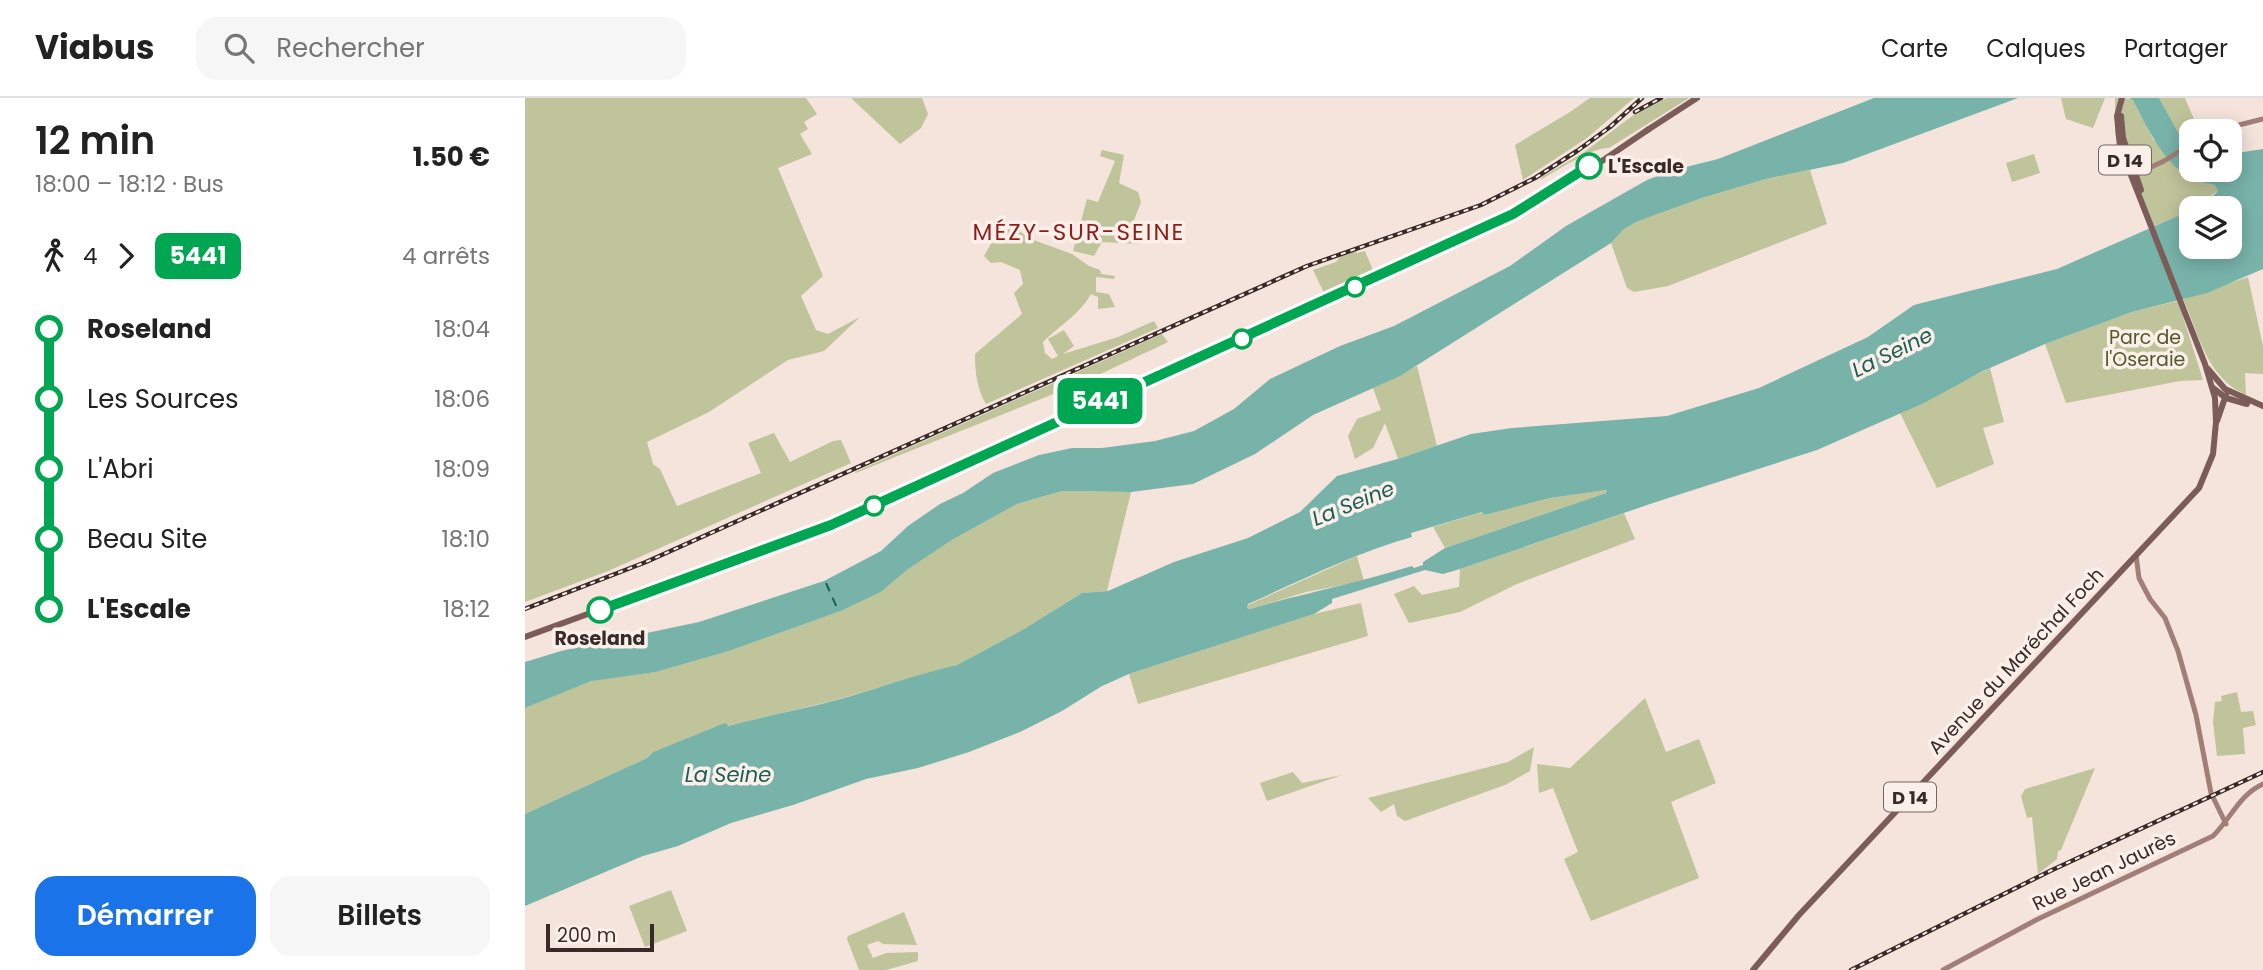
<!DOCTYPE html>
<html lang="fr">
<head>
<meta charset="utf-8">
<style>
	:root { --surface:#fff; --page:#f6f6f6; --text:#222; --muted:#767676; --line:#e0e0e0; --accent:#1a73e8 }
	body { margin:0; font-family:Poppins,sans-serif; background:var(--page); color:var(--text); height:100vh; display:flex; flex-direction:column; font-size:26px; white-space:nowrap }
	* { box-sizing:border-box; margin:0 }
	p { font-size:23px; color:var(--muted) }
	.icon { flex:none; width:38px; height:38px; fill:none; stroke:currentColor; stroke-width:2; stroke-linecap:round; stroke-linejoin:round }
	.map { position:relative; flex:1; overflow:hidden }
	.side { display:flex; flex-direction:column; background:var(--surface); width:525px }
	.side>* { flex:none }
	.badge { padding:0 14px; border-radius:10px; font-size:24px; line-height:46px }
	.controls { position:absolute; left:1654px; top:21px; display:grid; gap:14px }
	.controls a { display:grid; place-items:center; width:63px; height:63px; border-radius:14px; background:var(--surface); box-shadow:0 4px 18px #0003; font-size:35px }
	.scale { position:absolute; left:21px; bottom:18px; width:108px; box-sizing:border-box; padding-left:7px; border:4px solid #392a28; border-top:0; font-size:19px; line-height:24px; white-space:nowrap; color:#392a28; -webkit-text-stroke:5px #fbefe9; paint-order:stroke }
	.map>.badge { position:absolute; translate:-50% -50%; box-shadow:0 0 0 4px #fff }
	.legs { display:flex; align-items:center; gap:10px; height:77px; padding:0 35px; font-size:23px }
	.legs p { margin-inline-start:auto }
	.overview { display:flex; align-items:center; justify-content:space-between; height:119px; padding:0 35px }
	h1 { font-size:38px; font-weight:600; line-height:52px }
	.action { display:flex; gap:14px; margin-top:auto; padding:14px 35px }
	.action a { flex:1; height:80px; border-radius:21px; background:var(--accent); color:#fff; font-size:28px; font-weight:600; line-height:80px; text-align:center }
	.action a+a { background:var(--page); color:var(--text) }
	ul { padding:0 35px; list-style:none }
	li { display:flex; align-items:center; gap:24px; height:70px; font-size:26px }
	li i { display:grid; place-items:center; width:10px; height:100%; margin:0 9px; background:currentColor }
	li i::after { content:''; width:18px; height:18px; margin:-9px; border:5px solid; border-radius:50%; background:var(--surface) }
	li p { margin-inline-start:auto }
	li:first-child i { background:linear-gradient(#0000 50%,currentColor 0) }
	li:last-child i { background:linear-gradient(currentColor 50%,#0000 0) }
	header { display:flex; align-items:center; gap:42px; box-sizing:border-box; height:98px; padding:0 35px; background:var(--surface); border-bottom:2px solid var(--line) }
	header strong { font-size:33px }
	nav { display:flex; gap:38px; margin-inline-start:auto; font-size:24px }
	.search { width:490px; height:63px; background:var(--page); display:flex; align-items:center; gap:18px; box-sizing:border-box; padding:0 24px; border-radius:21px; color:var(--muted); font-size:26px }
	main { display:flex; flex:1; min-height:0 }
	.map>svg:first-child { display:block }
</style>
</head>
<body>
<header>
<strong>Viabus</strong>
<div class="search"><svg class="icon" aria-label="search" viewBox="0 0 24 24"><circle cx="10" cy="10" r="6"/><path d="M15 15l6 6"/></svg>Rechercher</div>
<nav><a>Carte</a><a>Calques</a><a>Partager</a></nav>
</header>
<main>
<section class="side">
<div class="overview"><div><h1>12 min</h1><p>18:00 – 18:12 · Bus</p></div><b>1.50 €</b></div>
<div class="legs"><svg class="icon" aria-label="walk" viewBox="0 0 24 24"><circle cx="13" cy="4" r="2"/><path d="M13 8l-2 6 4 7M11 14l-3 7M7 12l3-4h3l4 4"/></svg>4<svg class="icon" aria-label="forward" viewBox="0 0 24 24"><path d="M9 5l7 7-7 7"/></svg><b class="badge" style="background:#00a651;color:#fff">5441</b><p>4 arrêts</p></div>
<ul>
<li><i style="color:#00a651"></i><b>Roseland</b><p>18:04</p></li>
<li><i style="color:#00a651"></i><span>Les Sources</span><p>18:06</p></li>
<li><i style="color:#00a651"></i><span>L'Abri</span><p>18:09</p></li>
<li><i style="color:#00a651"></i><span>Beau Site</span><p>18:10</p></li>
<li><i style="color:#00a651"></i><b>L'Escale</b><p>18:12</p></li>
</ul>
<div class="action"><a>Démarrer</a><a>Billets</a></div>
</section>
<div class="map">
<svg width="1738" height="872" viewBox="0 0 1738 872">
	<rect width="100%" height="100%" fill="#f4e4dc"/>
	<g fill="#bfc49a">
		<path d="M0 0H281L292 16 279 24 283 31 275 36 287 56 253 70 298 178 276 198 291 232 303 236 335 219 299 253 263 262 184 314 122 344 128 366 135 371 152 408 236 375 223 345 249 335 265 364 308 343 316 342 326 365 83 473 0 504Z"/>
		<path d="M326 0H397L403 16 396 30 375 46Z"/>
		<path d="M1065 0H1109L1062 40 998 82 990 47 1045 14Z"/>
		<path d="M1142 0H1164L1084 50C1066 49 1032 73 1015 82L1018 78 1058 55 1107 18Z"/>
		<path d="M1536 0H1580L1568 30 1541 21Z"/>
		<path d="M1590 0 1608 1 1628 41 1667 81 1690 87 1693 93 1655 117 1625 130 1599 69 1590 35Z"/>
		<path d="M1634 0H1660L1674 33H1666V44L1653 34Z"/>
		<path d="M577 52 599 57 594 85 613 94 616 104 606 130 618 137 613 146 577 144 569 158 548 153 562 101 573 104 590 63 575 58Z"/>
		<path d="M1509 56 1515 75 1487 84 1481 65Z"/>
		<path d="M1285 72 1302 126 1143 188 1109 194 1102 190 1086 145 1098 132 1111 124 1177 100 1241 81Z"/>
		<path d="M480 121 503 140 547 156 564 168 575 172 576 176 590 178 589 181 571 179V194L584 196 590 209 573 211V199L566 196C554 217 535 227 518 244L520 255 527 261 533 258 523 241 539 232 549 248 538 256 593 239 629 223 633 230 461 306C452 291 450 274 450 256L497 216 489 195 498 186 495 172 476 164 466 165 459 158Z"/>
		<path d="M830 152 832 155 840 153 849 175 799 195 788 172 811 164 817 156Z"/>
		<path d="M1723 179 1738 248V276L1720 275 1721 297C1681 279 1675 238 1658 201Z"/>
		<path d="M1653 203 1678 282 1655 283 1541 305 1520 246 1607 214Z"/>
		<path d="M637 236 643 244C603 263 562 283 521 299 457 325 394 349 331 375L330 374Z"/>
		<path d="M892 268 912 348 873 361 860 325 848 350 830 361 823 338 832 321 856 312 848 290Z"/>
		<path d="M1465 270 1479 324 1458 330 1469 366 1412 390 1375 315Z"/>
		<path d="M1080 392 1081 395 920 450 908 429 958 414 960 417 1025 400Z"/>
		<path d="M537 393 606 394 582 493 557 495 499 531 432 567 307 603 202 628H192L128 654 122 660 0 716V610L66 582 131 574 204 553 316 513 356 494 382 472 427 442 492 406Z"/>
		<path d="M1099 415 1110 441 992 486 935 514 884 525 869 496 889 488 897 497 934 489 935 471Z"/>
		<path d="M832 458 839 483 781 494 725 511 722 510 723 507Z"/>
		<path d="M836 505 843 538 613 606 604 576 789 516Z"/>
		<path d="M1712 594 1716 614 1728 613 1731 627 1718 630 1720 656 1692 658 1688 624 1690 604 1697 603 1696 598Z"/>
		<path d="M1120 600 1141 654 1174 641 1191 685 1146 704 1174 780 1066 823 1039 761 1053 754 1028 690 1014 695 1012 666 1045 670Z"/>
		<path d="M1009 649 1005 673 980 687 880 723 872 718 869 706 856 714 843 700 983 664Z"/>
		<path d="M1570 670 1536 752 1533 753 1532 761 1513 776 1507 719 1502 720 1496 698 1500 691Z"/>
		<path d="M768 674 777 685 817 677 742 703 735 685Z"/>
		<path d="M146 792 162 833 120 849 104 808Z"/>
		<path d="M379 814 392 847 358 846 353 843 342 847 348 860 361 855 393 854V863L361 872H334L322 841 323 838Z"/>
	</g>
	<g fill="#78b3aa" fill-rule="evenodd">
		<path d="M1349 0H1493L1318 65 1241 81 1177 100 1111 124 1098 132 1086 145 875 278 788 317 730 356 668 386 606 394 537 393 492 406 427 442 382 472 356 494 316 513 204 553 131 574 66 583 0 610V564L36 553 174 524 299 483 356 453 383 428 415 406 438 395 468 375 514 357 547 350H577L630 343 669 333 709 311 745 281 815 248 869 228 985 168 1041 128 1122 82 1149 72 1193 61Z"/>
		<path d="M1604 0H1634L1653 34 1666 45V72H1704L1705 56 1738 51V171L1682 195 1607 214 1520 246 1458 273 1399 305 1292 352 1131 404 935 471 918 476 900 472 807 501V505L789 516 604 576 577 588 537 613 495 634 444 654 393 670 341 681 268 707 206 725 153 748 118 758 0 808V716L122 660 128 654 192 628 201 625 203 628C237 619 273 612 308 603 349 592 392 576 432 567L499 531 557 495 583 493 649 464 723 440 775 414 812 378 876 360 946 336 987 330 1142 318 1234 290 1343 239 1389 207 1532 171 1655 117 1689 97 1693 93 1690 87C1683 85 1675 84 1668 81 1639 67 1622 29 1608 2ZM1666 110H1704V149H1666ZM1081 392V395L920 450 898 464V467L889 470 887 468C833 485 779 495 725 511L722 510 723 506C777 482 830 455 887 439L886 435 957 414 960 417 1025 400Z"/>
	</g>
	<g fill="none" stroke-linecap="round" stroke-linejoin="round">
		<path stroke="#1a5e55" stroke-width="2" stroke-dasharray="9 7" stroke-linecap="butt" d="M301 485 313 512"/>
		<g stroke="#a17e78" stroke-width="5">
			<path d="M1690 33 1738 21"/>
			<path d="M1607 78 1639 63 1666 46"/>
			<path d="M1611 457 1614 480 1625 501 1640 520 1653 553 1671 617 1686 695 1701 726"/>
			<path d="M1418 872 1511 822 1688 738C1707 719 1714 697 1738 686"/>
		</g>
		<g stroke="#7c5c58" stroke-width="6">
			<path d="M1596 18 1598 40 1616 92"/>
			<path d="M1121 33 1172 0"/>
			<path d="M1683 271 1700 291 1738 308"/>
			<path d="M1688 290 1701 300 1722 306"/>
			<path d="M1692 323 1701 297"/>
			<path d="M0 539 306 427 988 116 1077 63 1124 31"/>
			<path d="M1228 872 1274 817 1674 390 1688 356 1691 324 1690 300 1680 266 1595 49 1592 18 1597 0"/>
		</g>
		<g stroke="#392a28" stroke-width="4.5">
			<g id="rail">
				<path d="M1110 14 1136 0"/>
				<path d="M0 511 121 464 782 168 956 107 1010 80 1052 53 1085 29 1117 0"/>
				<path d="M1326 872 1525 773 1738 674"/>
			</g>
		</g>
		<use href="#rail" stroke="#fbefe9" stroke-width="2" stroke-dasharray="5" stroke-linecap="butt"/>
	</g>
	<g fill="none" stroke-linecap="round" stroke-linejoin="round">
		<g stroke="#fff" stroke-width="16">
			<path id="line-1" d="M75 512 306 427 988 116 1064 68"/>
		</g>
		<use href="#line-1" stroke="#00a651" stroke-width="10"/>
	</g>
	<g fill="#fff" stroke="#00a651" stroke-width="3.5">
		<circle cx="1064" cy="68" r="12"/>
		<circle cx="830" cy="189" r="9"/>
		<circle cx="717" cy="241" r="9"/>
		<circle cx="349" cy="408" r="9"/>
		<circle cx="75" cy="512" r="12"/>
	</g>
	<g text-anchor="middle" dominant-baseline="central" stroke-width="7" stroke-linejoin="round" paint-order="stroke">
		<g fill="#fbefe9" stroke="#736562" stroke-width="2">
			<rect x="1574" y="47.5" width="52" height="29" rx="5"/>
			<rect x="1359" y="684.5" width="52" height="29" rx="5"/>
		</g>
		<g font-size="18" font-weight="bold" fill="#392a28">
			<text x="1600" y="62">D 14</text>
			<text x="1385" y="699">D 14</text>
		</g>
		<g font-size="19" font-weight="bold" fill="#392a28" stroke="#fbefe9" text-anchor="start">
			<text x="1083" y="68">L'Escale</text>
			<text x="75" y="540" text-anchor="middle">Roseland</text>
		</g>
		<g font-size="19" fill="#525929" stroke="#fbefe9">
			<text x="1620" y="239">Parc de<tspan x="1620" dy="22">l'Oseraie</tspan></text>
		</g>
		<g font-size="19" fill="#392a28" stroke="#fbefe9">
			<text transform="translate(1491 563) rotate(-47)">Avenue du Maréchal Foch</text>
			<text transform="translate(1579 773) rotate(-26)">Rue Jean Jaurès</text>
		</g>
		<g font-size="21" font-style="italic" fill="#1a5e55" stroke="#fbefe9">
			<text transform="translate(1367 254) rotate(-26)">La Seine</text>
			<text transform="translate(828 405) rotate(-22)">La Seine</text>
			<text x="203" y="676">La Seine</text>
		</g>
		<g font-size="23" letter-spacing="2" fill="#8e1e1a" stroke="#fbefe9">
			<text x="554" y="134">MÉZY-SUR-SEINE</text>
		</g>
	</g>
</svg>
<div class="controls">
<a><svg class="icon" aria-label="locate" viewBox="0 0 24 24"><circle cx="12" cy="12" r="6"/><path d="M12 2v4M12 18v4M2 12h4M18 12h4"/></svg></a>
<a><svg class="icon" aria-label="layers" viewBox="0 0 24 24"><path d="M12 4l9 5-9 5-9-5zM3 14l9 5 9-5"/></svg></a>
</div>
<div class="scale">200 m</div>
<b class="badge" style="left:575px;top:303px;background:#00a651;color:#fff">5441</b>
</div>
</main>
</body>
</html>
